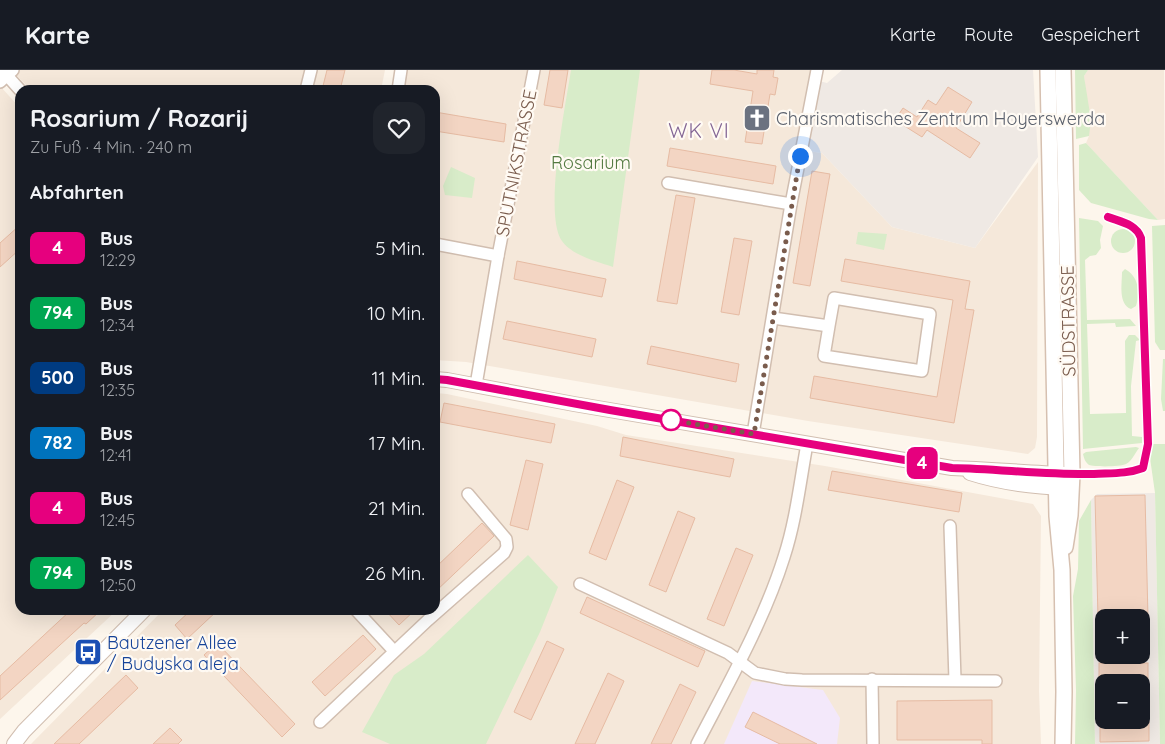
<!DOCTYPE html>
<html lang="de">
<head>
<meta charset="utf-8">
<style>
	:root { --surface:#171b24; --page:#20242c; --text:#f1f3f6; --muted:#9ea1a6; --line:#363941 }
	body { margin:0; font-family:Quicksand,sans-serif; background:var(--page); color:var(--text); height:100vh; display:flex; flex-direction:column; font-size:19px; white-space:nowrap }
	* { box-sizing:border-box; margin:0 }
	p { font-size:16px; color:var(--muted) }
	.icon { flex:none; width:28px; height:28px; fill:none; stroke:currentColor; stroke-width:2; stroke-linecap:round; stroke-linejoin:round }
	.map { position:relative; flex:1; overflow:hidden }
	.side { position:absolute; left:15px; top:15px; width:425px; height:530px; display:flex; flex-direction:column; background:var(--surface); border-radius:15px; box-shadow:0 5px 20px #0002 }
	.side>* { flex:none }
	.badge { padding:0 10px; border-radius:8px; font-size:18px; line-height:32px }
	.controls { position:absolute; left:1095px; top:539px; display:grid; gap:10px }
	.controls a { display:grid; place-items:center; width:55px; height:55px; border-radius:10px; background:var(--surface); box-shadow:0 5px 20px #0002; font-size:25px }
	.you { position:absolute; width:25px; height:25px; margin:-12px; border:4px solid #fff; border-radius:50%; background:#1a73e8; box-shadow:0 0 0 8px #1a73e833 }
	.map>.badge { position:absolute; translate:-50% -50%; box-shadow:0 0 0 2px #fff }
	h2 { padding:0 15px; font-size:19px; line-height:45px }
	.round { display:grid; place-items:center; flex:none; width:52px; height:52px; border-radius:15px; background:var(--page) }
	.overview { display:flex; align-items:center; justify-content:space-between; height:85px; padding:0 15px }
	h1 { font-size:24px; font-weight:800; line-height:38px }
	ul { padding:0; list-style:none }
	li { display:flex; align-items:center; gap:15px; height:65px; padding:0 15px }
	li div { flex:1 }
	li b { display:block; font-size:19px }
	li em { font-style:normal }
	li .badge { min-width:55px; font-weight:700; text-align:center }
	header { display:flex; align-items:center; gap:30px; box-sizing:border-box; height:70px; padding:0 25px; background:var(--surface); border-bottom:1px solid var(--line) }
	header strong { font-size:24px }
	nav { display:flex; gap:28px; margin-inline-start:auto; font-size:18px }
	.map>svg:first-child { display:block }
</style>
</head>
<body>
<header>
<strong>Karte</strong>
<nav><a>Karte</a><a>Route</a><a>Gespeichert</a></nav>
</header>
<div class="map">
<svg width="1165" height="674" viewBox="0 0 1165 674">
	<rect width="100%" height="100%" fill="#fdf6ec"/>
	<g fill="#f5e8da">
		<path d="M11 0H385L381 20H31Z"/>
		<path d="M401 0H817L802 80 822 83 892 157 975 178 1038 92 1037 367 1035 378 1028 384 808 351 466 292 435 290V20H398Z"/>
		<path d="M1088 0H1164L1165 149 1158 150 1086 73 1089 66 1084 6Z"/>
		<path d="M0 16 20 38V540H117L0 649Z"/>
		<path d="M435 323 447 324 597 356 626 365 825 396 1033 434 1041 446 1039 621 1041 674H31L163 540H435Z"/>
	</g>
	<g fill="#efe9e4" fill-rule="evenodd">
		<path d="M842 0H1033L1038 87 975 178 892 157 822 83 802 80 815 10 827 13Z"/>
		<path d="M1155 423 1160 674H1095L1091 430 1097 424ZM1104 548H1141V585H1104ZM1104 612H1141V650H1104Z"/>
	</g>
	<path fill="#f3e8fa" d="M752 611 823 620 840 648 837 674H724Z"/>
	<g fill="#d8ecc9">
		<path d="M571 0H640L613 197C596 191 573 186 562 171 543 145 566 33 571 0Z"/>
		<path d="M1075 0H1088L1084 6 1091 50 1089 66 1076 69Z"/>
		<path d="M1086 73 1158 150 1149 149 1091 133 1079 120V75Z"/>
		<path d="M451 97 475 108 472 128 445 125 443 116Z"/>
		<path d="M1079 148 1098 151 1103 156 1100 170 1101 178 1096 185 1090 186 1085 190 1087 250 1130 249 1136 256 1116 257 1115 253 1087 254 1090 344 1126 343 1125 271 1129 265H1135L1140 270 1136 271 1131 316 1132 366 1142 367V373L1083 379Z"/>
		<path d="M1165 155V280H1160L1155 272 1152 156Z"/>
		<circle cx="1123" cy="171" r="12"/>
		<path d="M858 162 887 164 884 180 856 174Z"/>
		<path d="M1125 199C1138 206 1141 222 1136 236L1131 239C1118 234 1122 214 1122 202Z"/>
		<path d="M1163 289H1165V341H1163L1161 329Z"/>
		<path d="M1148 374H1165V674H1160L1155 423Z"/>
		<path d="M1136 377 1139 378C1135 383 1132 391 1126 394 1121 397 1094 397 1089 395 1085 392 1084 388 1083 384L1086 382Z"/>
		<path d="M1091 430 1095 674H1075L1076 620 1073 526 1078 499 1079 451Z"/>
		<path d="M528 485 558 517 540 562 486 674H390L362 662 394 605 424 584Z"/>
	</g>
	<g fill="#f3d5c3" stroke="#e6bba3">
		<path d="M327 0H345L340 20H322Z"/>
		<path d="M550 0H568L562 38 544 35Z"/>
		<path d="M712 0H734L757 4V0H774L773 7 778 8 775 25 770 24 762 74 745 72 753 21 710 14Z"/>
		<path d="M948 17 972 32 956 58 980 73 970 88 927 60 922 67 895 50 903 38 917 47 928 30 936 35Z"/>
		<path d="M435 42 506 54 504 72 435 61Z"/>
		<path d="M670 78 776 96 773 114 667 96Z"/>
		<path d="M812 101 830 104 810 216 793 213Z"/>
		<path d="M676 125 695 128 677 234 657 231Z"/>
		<path d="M20 155V179L0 197V173Z"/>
		<path d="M734 168 752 171 739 245 721 242Z"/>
		<path d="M845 189 970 211 965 239 974 240 954 353 810 328 814 306 937 327 953 230 841 211Z"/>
		<path d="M517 191 606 209 602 227 514 209Z"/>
		<path d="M507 251 596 269 592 287 503 269Z"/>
		<path d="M651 276 739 294 736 312 647 294Z"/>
		<path d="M444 333 555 354 551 373 440 352Z"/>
		<path d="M623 367 734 389 730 407 620 386Z"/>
		<path d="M526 390 543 394 528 460 510 455Z"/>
		<path d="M832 401 962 423 959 442 828 420Z"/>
		<path d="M617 410 634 417 606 490 589 483Z"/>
		<path d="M1145 425 1148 548H1098L1095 426Z"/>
		<path d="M678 441 695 448 666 522 649 515Z"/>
		<path d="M482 453 494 466 435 522V498Z"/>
		<path d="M736 478 753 485 724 556 707 549Z"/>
		<path d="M587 527 705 581 698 597 580 543Z"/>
		<path d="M71 540H101L86 554 84 553 0 630V606Z"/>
		<path d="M191 540H218L187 569 175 555Z"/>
		<path d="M385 540H415L399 555Z"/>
		<path d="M363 565 376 579 325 626 312 612Z"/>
		<path d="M547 571 564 579 531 650 514 642Z"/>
		<path d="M217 573 295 654 282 667 204 585Z"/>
		<rect x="1099" y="593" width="49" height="19"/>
		<path d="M608 603 624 611 595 674H575Z"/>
		<path d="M126 605 138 618 79 674H54Z"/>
		<path d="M680 614 696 622 671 674H651Z"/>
		<path d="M992 630V674H982V670H897V631Z"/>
		<path d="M753 642 817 674H780L745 657Z"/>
		<path d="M1149 651V671L1100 672V652Z"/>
		<path d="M170 658 182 670 178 674H153Z"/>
	</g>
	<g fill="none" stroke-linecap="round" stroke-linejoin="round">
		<g stroke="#d1beb0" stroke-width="14">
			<g id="minor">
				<path d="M2 0 20 20"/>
				<path d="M0 12 13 0"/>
				<path d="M306 20 311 0"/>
				<path d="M398 20 401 0"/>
				<path d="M668 113 791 134"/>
				<path d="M435 174 498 186 476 315"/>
				<path d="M498 186 534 0"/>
				<path d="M773 248 829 256 824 286 922 301 930 244 834 228 829 256"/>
				<path d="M753 364 791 134 817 0"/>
				<path d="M950 456 955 610"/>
				<path d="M580 514 728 583 755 603 785 609 802 610 996 611"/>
				<path d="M356 540 394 581"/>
				<path d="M872 609 873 674"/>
				<path d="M320 652 428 550 504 483 507 477 506 469 468 424"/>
				<path d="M697 674C728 614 764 551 784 487 796 450 800 412 807 374"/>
			</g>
		</g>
		<g stroke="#d1beb0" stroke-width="16">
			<g id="tertiary">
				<path d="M435 309 447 310 574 334 952 398C990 399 1028 403 1066 404"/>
				<path d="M970 403C1001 413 1034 417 1067 418"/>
				<path d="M14 674 24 661 144 540"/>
			</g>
		</g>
		<g stroke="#d6c0b0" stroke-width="18">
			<g id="secondary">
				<path d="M1048 0 1057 446 1062 500 1064 622 1063 674"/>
				<path d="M1063 0 1072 404 1070 445 1065 477"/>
			</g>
		</g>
		<use href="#minor" stroke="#fff" stroke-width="11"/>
		<use href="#tertiary" stroke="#fff" stroke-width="14"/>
		<use href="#secondary" stroke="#fff" stroke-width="15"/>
	</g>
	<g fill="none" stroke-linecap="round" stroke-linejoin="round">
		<g stroke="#fff" stroke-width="11">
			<path id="line" d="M435 309 447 310 610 340 952 398C1000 399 1046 405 1094 404 1111 403 1127 404 1143 398L1148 374 1141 168C1136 154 1121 152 1108 147"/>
		</g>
		<use href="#line" stroke="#e6007e" stroke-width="8"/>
		<path stroke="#7a5c4d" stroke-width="5" stroke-dasharray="0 9" d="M671 350 754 364 800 86"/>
	</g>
	<defs>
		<g id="church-square" transform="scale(1.4375)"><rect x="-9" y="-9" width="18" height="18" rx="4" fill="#6b7280" stroke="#fffaf3"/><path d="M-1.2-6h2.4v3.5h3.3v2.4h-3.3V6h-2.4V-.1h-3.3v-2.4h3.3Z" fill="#fff"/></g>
		<g id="bus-square" transform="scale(1.4375)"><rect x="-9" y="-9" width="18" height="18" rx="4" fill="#1a4fb4" stroke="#fffaf3"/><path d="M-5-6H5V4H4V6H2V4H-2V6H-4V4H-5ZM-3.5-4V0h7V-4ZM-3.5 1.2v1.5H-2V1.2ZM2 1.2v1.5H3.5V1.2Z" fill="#fff"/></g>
	</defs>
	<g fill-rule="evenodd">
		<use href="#church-square" x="757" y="48"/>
		<use href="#bus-square" x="88" y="582"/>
	</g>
	<circle fill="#fff" stroke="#e6007e" stroke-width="2.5" cx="671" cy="350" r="10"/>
	<g text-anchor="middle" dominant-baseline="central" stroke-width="4.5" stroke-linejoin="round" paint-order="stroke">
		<g font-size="18" fill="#5b616d" stroke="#fffaf3" text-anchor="start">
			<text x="776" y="48">Charismatisches Zentrum Hoyerswerda</text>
		</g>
		<g font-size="18" fill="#537a41" stroke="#fffaf3">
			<text x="591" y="92">Rosarium</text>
		</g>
		<g font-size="18" fill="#7a5c4d" stroke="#fffaf3">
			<text transform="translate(516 93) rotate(-79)">SPUTNIKSTRASSE</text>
			<text transform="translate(1068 251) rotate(-91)">SÜDSTRASSE</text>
		</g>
		<g font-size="18" fill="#164399" stroke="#fffaf3" text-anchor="start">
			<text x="107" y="572">Bautzener Allee<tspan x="107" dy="21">/ Budyska aleja</tspan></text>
		</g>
		<g font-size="20" letter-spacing="1" fill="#846695" stroke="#fffaf3">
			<text x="699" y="60">WK VI</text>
		</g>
	</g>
</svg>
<div class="controls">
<a>+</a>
<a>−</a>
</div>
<div class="you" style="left:800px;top:86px"></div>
<b class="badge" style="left:922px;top:393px;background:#e6007e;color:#fff">4</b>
<section class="side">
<div class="overview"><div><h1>Rosarium / Rozarij</h1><p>Zu Fuß · 4 Min. · 240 m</p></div><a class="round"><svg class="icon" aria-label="heart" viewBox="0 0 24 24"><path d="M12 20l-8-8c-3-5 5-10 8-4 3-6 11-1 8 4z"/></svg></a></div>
<h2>Abfahrten</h2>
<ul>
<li><span class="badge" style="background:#e6007e;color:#fff">4</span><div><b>Bus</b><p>12:29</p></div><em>5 Min.</em></li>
<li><span class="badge" style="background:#00a651;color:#fff">794</span><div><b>Bus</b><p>12:34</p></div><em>10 Min.</em></li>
<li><span class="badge" style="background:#003b80;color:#fff">500</span><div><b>Bus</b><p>12:35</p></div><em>11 Min.</em></li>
<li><span class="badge" style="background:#0072bc;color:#fff">782</span><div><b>Bus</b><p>12:41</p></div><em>17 Min.</em></li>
<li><span class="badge" style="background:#e6007e;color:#fff">4</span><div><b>Bus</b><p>12:45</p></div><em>21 Min.</em></li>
<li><span class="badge" style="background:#00a651;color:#fff">794</span><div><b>Bus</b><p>12:50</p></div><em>26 Min.</em></li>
</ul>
</section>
</div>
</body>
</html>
